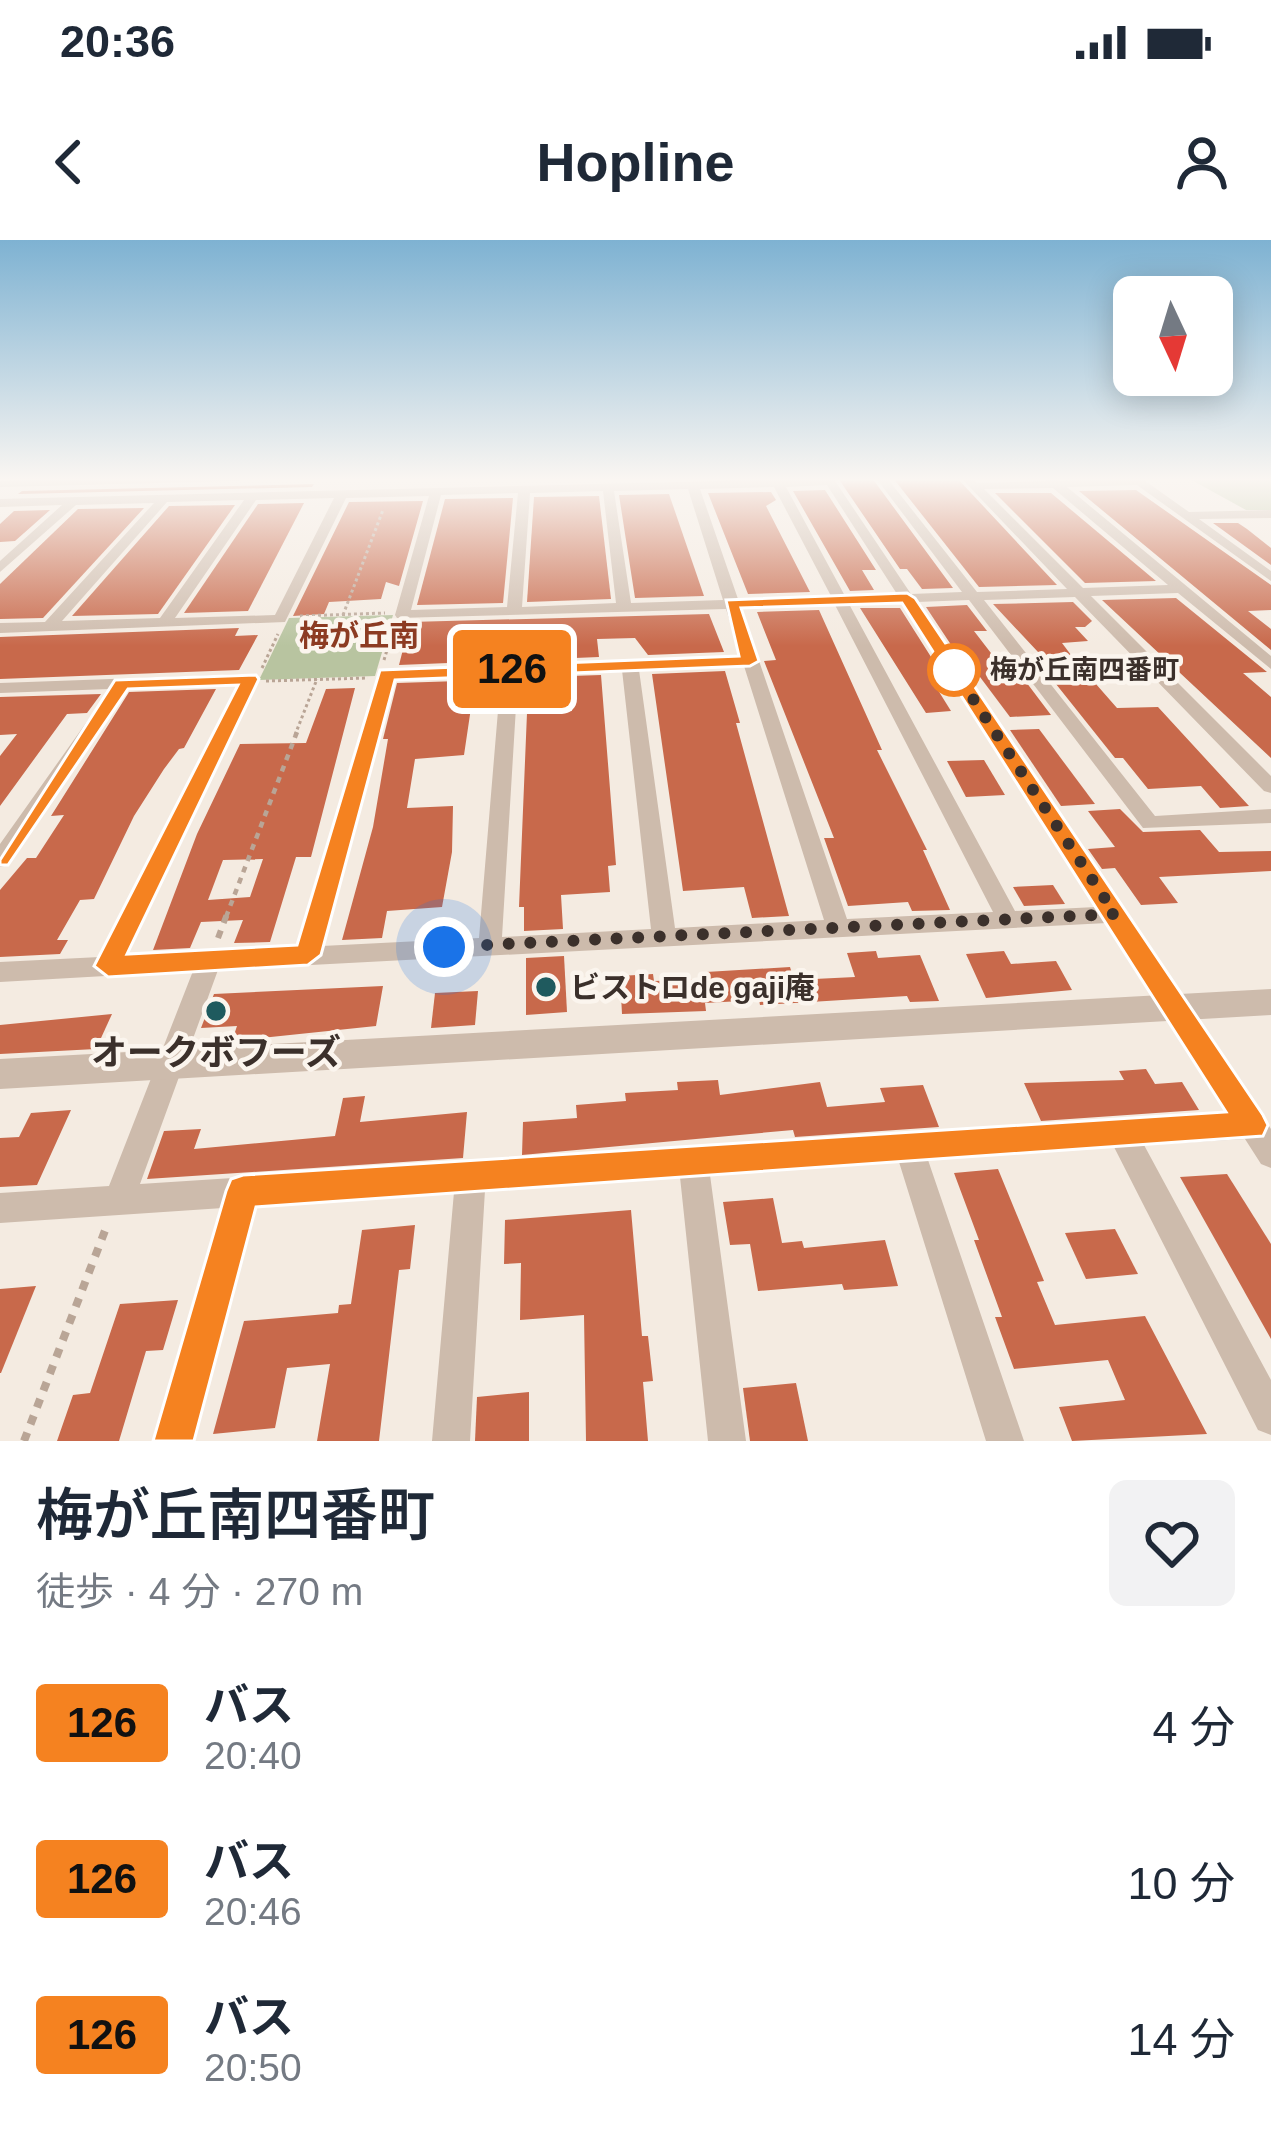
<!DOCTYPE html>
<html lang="ja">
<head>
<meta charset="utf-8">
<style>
	:root { --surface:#fff; --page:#f2f2f3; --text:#1f2937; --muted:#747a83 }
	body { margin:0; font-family:Helvetica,"Noto Sans JP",sans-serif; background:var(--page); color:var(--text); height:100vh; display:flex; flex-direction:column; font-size:45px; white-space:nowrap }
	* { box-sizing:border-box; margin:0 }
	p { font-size:39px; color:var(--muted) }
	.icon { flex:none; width:66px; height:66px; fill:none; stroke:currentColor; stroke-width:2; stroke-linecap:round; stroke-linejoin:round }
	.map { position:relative; height:1201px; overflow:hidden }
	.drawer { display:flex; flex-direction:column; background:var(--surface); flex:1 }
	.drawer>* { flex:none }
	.badge { padding:0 24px; border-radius:9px; font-size:42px; line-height:78px }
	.needle { width:78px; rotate:176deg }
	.controls { position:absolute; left:1113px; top:36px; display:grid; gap:24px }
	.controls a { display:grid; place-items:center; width:120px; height:120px; border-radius:18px; background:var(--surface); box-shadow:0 6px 30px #0003; font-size:60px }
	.you { position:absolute; width:60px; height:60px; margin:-30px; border:9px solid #fff; border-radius:50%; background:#1a73e8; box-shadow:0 0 0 18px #1a73e833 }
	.map>.badge { position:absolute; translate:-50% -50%; box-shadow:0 0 0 6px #fff }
	.round { display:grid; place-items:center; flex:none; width:126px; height:126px; border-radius:18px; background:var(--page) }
	.headline { display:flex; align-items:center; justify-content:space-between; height:204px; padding:0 36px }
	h1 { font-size:57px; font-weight:600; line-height:90px }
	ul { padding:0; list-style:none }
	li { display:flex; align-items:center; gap:36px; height:156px; padding:0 36px }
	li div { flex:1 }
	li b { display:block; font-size:45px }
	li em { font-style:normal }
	li .badge { min-width:132px; font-weight:700; text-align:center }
	.status { display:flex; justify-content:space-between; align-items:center; height:84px; padding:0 60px; background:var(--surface); direction:ltr }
	.status svg { height:33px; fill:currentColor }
	header { display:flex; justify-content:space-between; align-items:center; height:156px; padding:0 36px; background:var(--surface); font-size:54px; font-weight:600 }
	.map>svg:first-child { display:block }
</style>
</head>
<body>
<div class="status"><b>20:36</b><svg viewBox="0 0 49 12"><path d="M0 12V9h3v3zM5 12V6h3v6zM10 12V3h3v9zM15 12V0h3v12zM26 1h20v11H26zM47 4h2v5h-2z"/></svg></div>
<header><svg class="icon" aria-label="back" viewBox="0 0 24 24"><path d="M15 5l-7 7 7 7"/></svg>Hopline<svg class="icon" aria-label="person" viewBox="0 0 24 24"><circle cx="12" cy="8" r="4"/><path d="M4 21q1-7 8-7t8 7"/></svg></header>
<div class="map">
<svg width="1271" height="1201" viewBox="0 0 1271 1201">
	<rect width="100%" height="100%" fill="#f4ebe1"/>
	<g fill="#b8c4a0">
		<path d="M1188 238H1271V270H1246Z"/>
		<path d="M393 375 375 436 259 440 289 378Z"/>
	</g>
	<g fill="#c8694b" fill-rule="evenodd">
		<path d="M838 238H872L953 348 922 349 907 329H900Z"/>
		<path d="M893 238H957L1057 345 979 347Z"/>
		<path d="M314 244 312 247 18 254 22 251Z"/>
		<path d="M825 250 876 330H862L874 350 850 351 793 251Z"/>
		<path d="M1136 250 1271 345V370L1248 371 1271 389V410L1079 251Z"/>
		<path d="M771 252 776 260 766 266 810 352 748 354 708 253Z"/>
		<path d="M995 253H1051L1156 341 1085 343Z"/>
		<path d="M669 254 704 356 635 358 619 255Z"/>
		<path d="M599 256 611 359 527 362 534 257Z"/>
		<path d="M513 258 503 363 417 365 445 259Z"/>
		<path d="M423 261 399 346 386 342 381 359 329 362 324 374 293 376 349 262Z"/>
		<path d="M304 263 248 371 184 373 258 264Z"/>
		<path d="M235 265 158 374 72 376 169 266Z"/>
		<path d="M144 268 43 378 0 379V344L78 269Z"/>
		<path d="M50 270 15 301 0 302V284L14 271Z"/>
		<path d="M1213 283H1238L1247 289 1271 308V325Z"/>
		<path d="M1176 358 1267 432 1243 433 1271 457V518L1102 360Z"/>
		<path d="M1073 362 1092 381 1085 387H1075L1088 401 1062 403 1074 419 1117 468 1158 467 1249 566 1220 568 1201 546 1148 549 1123 518H1115L1044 429 1053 428 993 364Z"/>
		<path d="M967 365 987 391H974L1004 430H1017L1051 475 1010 477 980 437 973 438 926 367Z"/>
		<path d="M860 368H900L945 439H931L951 471 926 473Z"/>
		<path d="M819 370 882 510H877L927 610H923L950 670 912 671 908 662 848 666 824 598H834L764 421 776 420 757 372Z"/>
		<path d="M709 374 724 412 648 415 635 398 597 399 599 417 399 425 410 382Z"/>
		<path d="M239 388 235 396 258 395 239 430 0 439V397Z"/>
		<path d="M725 431 740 483H736L789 676 752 678 744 647 683 651 652 434Z"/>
		<path d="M601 435 616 625 608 626 610 652 561 655 563 689 524 691V667H519L527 473 572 471 571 436Z"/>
		<path d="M491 440 487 460 472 461 464 515 415 519 407 568 453 566 452 612 442 667 387 671 382 698 342 700 373 587 388 499H383L397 443Z"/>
		<path d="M355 448 311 617H296L270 702 234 703 243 680 201 682 190 708 153 710 197 594 240 504 306 503 326 449ZM263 619 250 657 208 660 223 620Z"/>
		<path d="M216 449 184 508 179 509 164 529 134 576 94 659 80 660 57 700H68L60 714 0 717V650L27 618H36L64 575 51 576 129 452Z"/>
		<path d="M101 454 87 473 67 474 0 566V516L17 494 0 495V457Z"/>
		<path d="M1039 489 1095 564 1061 566 1010 490Z"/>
		<path d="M984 520 1005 555 966 557 947 521Z"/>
		<path d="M1120 569 1143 592 1200 590 1219 612 1271 611V631L1159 637 1178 663 1141 665 1115 628 1102 629 1088 609 1115 607 1088 571Z"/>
		<path d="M1053 645 1065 664 1024 666 1013 647Z"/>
		<path d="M876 711 878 718 920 715 939 761 910 762 907 756 760 765 759 760 705 763 706 771 622 774 620 736 653 734 654 741 707 739 706 732 790 727 794 740 855 737 847 713Z"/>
		<path d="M1004 711 1011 724 1056 721 1072 750 986 758 966 714Z"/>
		<path d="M564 716 567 772 526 775V718Z"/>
		<path d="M383 746 376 786 232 801 237 786 201 788 214 754Z"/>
		<path d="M478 751 475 785 431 788 435 753Z"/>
		<path d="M112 774 96 809 0 814V785Z"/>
		<path d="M1146 829 1155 844 1182 842 1199 870 1041 881 1024 843 1124 840 1119 831Z"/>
		<path d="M718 840 720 855 820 842 827 867 885 862 880 848 923 845 939 887 795 897 793 890 522 915 523 882 577 878 576 865 626 861 625 853 678 850 677 842Z"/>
		<path d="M365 856 360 882 467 872 463 918 147 939 164 891 201 889 194 909 335 896 343 858Z"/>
		<path d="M71 870 37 945 0 947V898L19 897 31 873Z"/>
		<path d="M998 929 1044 1041 1037 1042 1055 1085 1145 1076 1207 1194 1072 1201 1059 1167 1125 1160 1108 1120 1014 1129 995 1077H1002L974 1000H979L954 933Z"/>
		<path d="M1227 934 1271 1004V1099L1180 937Z"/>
		<path d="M773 958 782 1003 802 1001 804 1008 885 1000 898 1046 844 1050 842 1044 758 1051 750 1004 730 1005 723 962Z"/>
		<path d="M631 970 642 1096H648L653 1141 643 1142 648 1201H586L584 1075 520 1080 521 1023 504 1024 505 980Z"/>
		<path d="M415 985 410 1029 399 1030 379 1201H317L330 1124 287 1128 275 1188 213 1194 244 1081 338 1073 339 1065 351 1064 362 990Z"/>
		<path d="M1115 989 1138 1034 1086 1039 1065 993Z"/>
		<path d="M36 1046 1 1133H0V1049Z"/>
		<path d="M178 1060 163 1110 146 1111 119 1201H57L73 1155 90 1153 120 1064Z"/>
		<path d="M796 1143 808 1201H750L743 1148Z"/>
		<path d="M529 1152V1201H475L477 1157Z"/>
	</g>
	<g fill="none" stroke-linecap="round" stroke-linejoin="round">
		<g stroke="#b9a596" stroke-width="3" stroke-dasharray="3 3" stroke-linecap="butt">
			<path d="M343 375 383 270"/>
			<path d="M300 376 385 373"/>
			<path d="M384 420 393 390"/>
			<path d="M262 428 278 394"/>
			<path d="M266 441 368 438"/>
			<path d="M295 495 317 439"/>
		</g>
		<path stroke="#b9a596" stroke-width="4.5" stroke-dasharray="6 6" stroke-linecap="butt" d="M226 677 297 492"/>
		<path stroke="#b9a596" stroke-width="6" stroke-dasharray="8 8" stroke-linecap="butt" d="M218 698 227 674"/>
		<path stroke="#b9a596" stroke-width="8" stroke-dasharray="9 9" stroke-linecap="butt" d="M24 1201 106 988"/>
		<g fill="#cdbbac" fill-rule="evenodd">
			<path d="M112 238H245L239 241 0 247V241Z"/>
			<path d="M833 238 911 354 962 352 876 238H887L977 352 1067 349 961 238H972L977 243 1046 241 1044 238 1059 241 1141 238 1189 272 1271 270V278L1199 279 1271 331V341L1137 245 1067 247 1271 416V429L1178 353 1091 356 1271 536V553L1264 551 1075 357 984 360 1155 576 1271 569V583L1143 588 969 360 917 362 1271 889V928L1261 924 1245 899 1144 905 1271 1140V1195L1258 1190 1114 907 928 920 1024 1201H986L899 922 710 935 746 1201H708L680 937 485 950 470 1201H432L454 952 254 966 192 1201H154L223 968 0 983V953L109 946 193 731 0 742V722L100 717 239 444 127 448 8 625 0 627V604L110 449 0 453V443L250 434 258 439 125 716 298 707 381 430 741 416 726 369 397 378 395 375 429 256 346 258 285 382 0 393V383L45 382 154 263 76 265 0 332V321L62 265 0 267V259ZM827 245 897 354 845 356 786 247ZM774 247 831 356 738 359 700 249ZM1053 248 1168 345 1083 348 984 249ZM688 249 723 360 631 363 614 251ZM603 251 616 363 522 367 530 253ZM518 253 507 367 411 370 441 255ZM334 258 275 375 175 378 256 260ZM244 260 160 378 62 381 167 262ZM902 363 1096 667 1015 671 849 364ZM835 365 993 672 847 679 741 368ZM744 426 824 680 675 688 639 430ZM622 430 651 689 502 697 518 434ZM501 435 479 698 322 706 394 439ZM1107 683 1228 873 140 944 218 730Z"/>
		</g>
		<path fill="#cdbbac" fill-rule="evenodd" d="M1271 749V775L0 849V819Z"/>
	</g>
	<linearGradient id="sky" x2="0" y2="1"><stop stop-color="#7eb2d2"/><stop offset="0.59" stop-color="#faf6f2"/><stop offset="1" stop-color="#faf6f2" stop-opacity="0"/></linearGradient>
	<rect width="1271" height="406" fill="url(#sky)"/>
	<path fill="#f58220" stroke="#fff" stroke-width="3" d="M907 353 915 358 1263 875 1268 885 1263 896 256 967 194 1201H153L226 951 231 939 243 935 1226 872 902 363 741 368 759 421 750 426 395 440 321 715 308 725 108 737 94 726 238 445 128 449 8 625H0V620L115 440 256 435 259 439 127 714 297 705 380 430 739 416 726 360Z"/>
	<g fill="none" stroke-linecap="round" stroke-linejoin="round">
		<path stroke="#3b302b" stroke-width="12" stroke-dasharray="0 21.6" d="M444 707 1115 674 954 430"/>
	</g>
	<circle fill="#fff" stroke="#f58220" stroke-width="6" cx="954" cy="430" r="24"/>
	<g fill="#1f5a5e" stroke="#fbf5ee" stroke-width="4.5">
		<circle cx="546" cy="747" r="12"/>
		<circle cx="216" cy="771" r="12"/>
	</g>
	<g text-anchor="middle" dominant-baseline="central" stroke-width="9" stroke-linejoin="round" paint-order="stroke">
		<g font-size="27" font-weight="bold" fill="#3b302b" stroke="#fbf5ee" text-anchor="start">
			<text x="990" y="430">梅が丘南四番町</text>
		</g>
		<g font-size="30" font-weight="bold" fill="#8c3b22" stroke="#fbf5ee">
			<text x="359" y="395">梅が丘南</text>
		</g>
		<g font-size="30" font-weight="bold" fill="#3b302b" stroke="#fbf5ee" text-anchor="start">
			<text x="570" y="747">ビストロde gaji庵</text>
		</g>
		<g font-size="36" font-weight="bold" fill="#3b302b" stroke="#fbf5ee">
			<text x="216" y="812">オークボフーズ</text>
		</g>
	</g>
</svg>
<div class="controls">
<a><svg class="needle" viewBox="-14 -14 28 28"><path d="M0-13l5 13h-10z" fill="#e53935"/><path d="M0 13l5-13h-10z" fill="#747a83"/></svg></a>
</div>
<div class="you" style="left:444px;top:707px"></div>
<b class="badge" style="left:512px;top:429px;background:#f58220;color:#111">126</b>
</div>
<section class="drawer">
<div class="headline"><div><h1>梅が丘南四番町</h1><p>徒歩 · 4 分 · 270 m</p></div><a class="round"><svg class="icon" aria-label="heart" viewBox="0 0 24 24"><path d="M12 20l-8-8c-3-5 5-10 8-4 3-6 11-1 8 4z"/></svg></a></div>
<ul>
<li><span class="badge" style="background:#f58220;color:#111">126</span><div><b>バス</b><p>20:40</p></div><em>4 分</em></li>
<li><span class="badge" style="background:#f58220;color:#111">126</span><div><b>バス</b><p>20:46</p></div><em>10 分</em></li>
<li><span class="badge" style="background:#f58220;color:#111">126</span><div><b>バス</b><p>20:50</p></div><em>14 分</em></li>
</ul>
</section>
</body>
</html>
